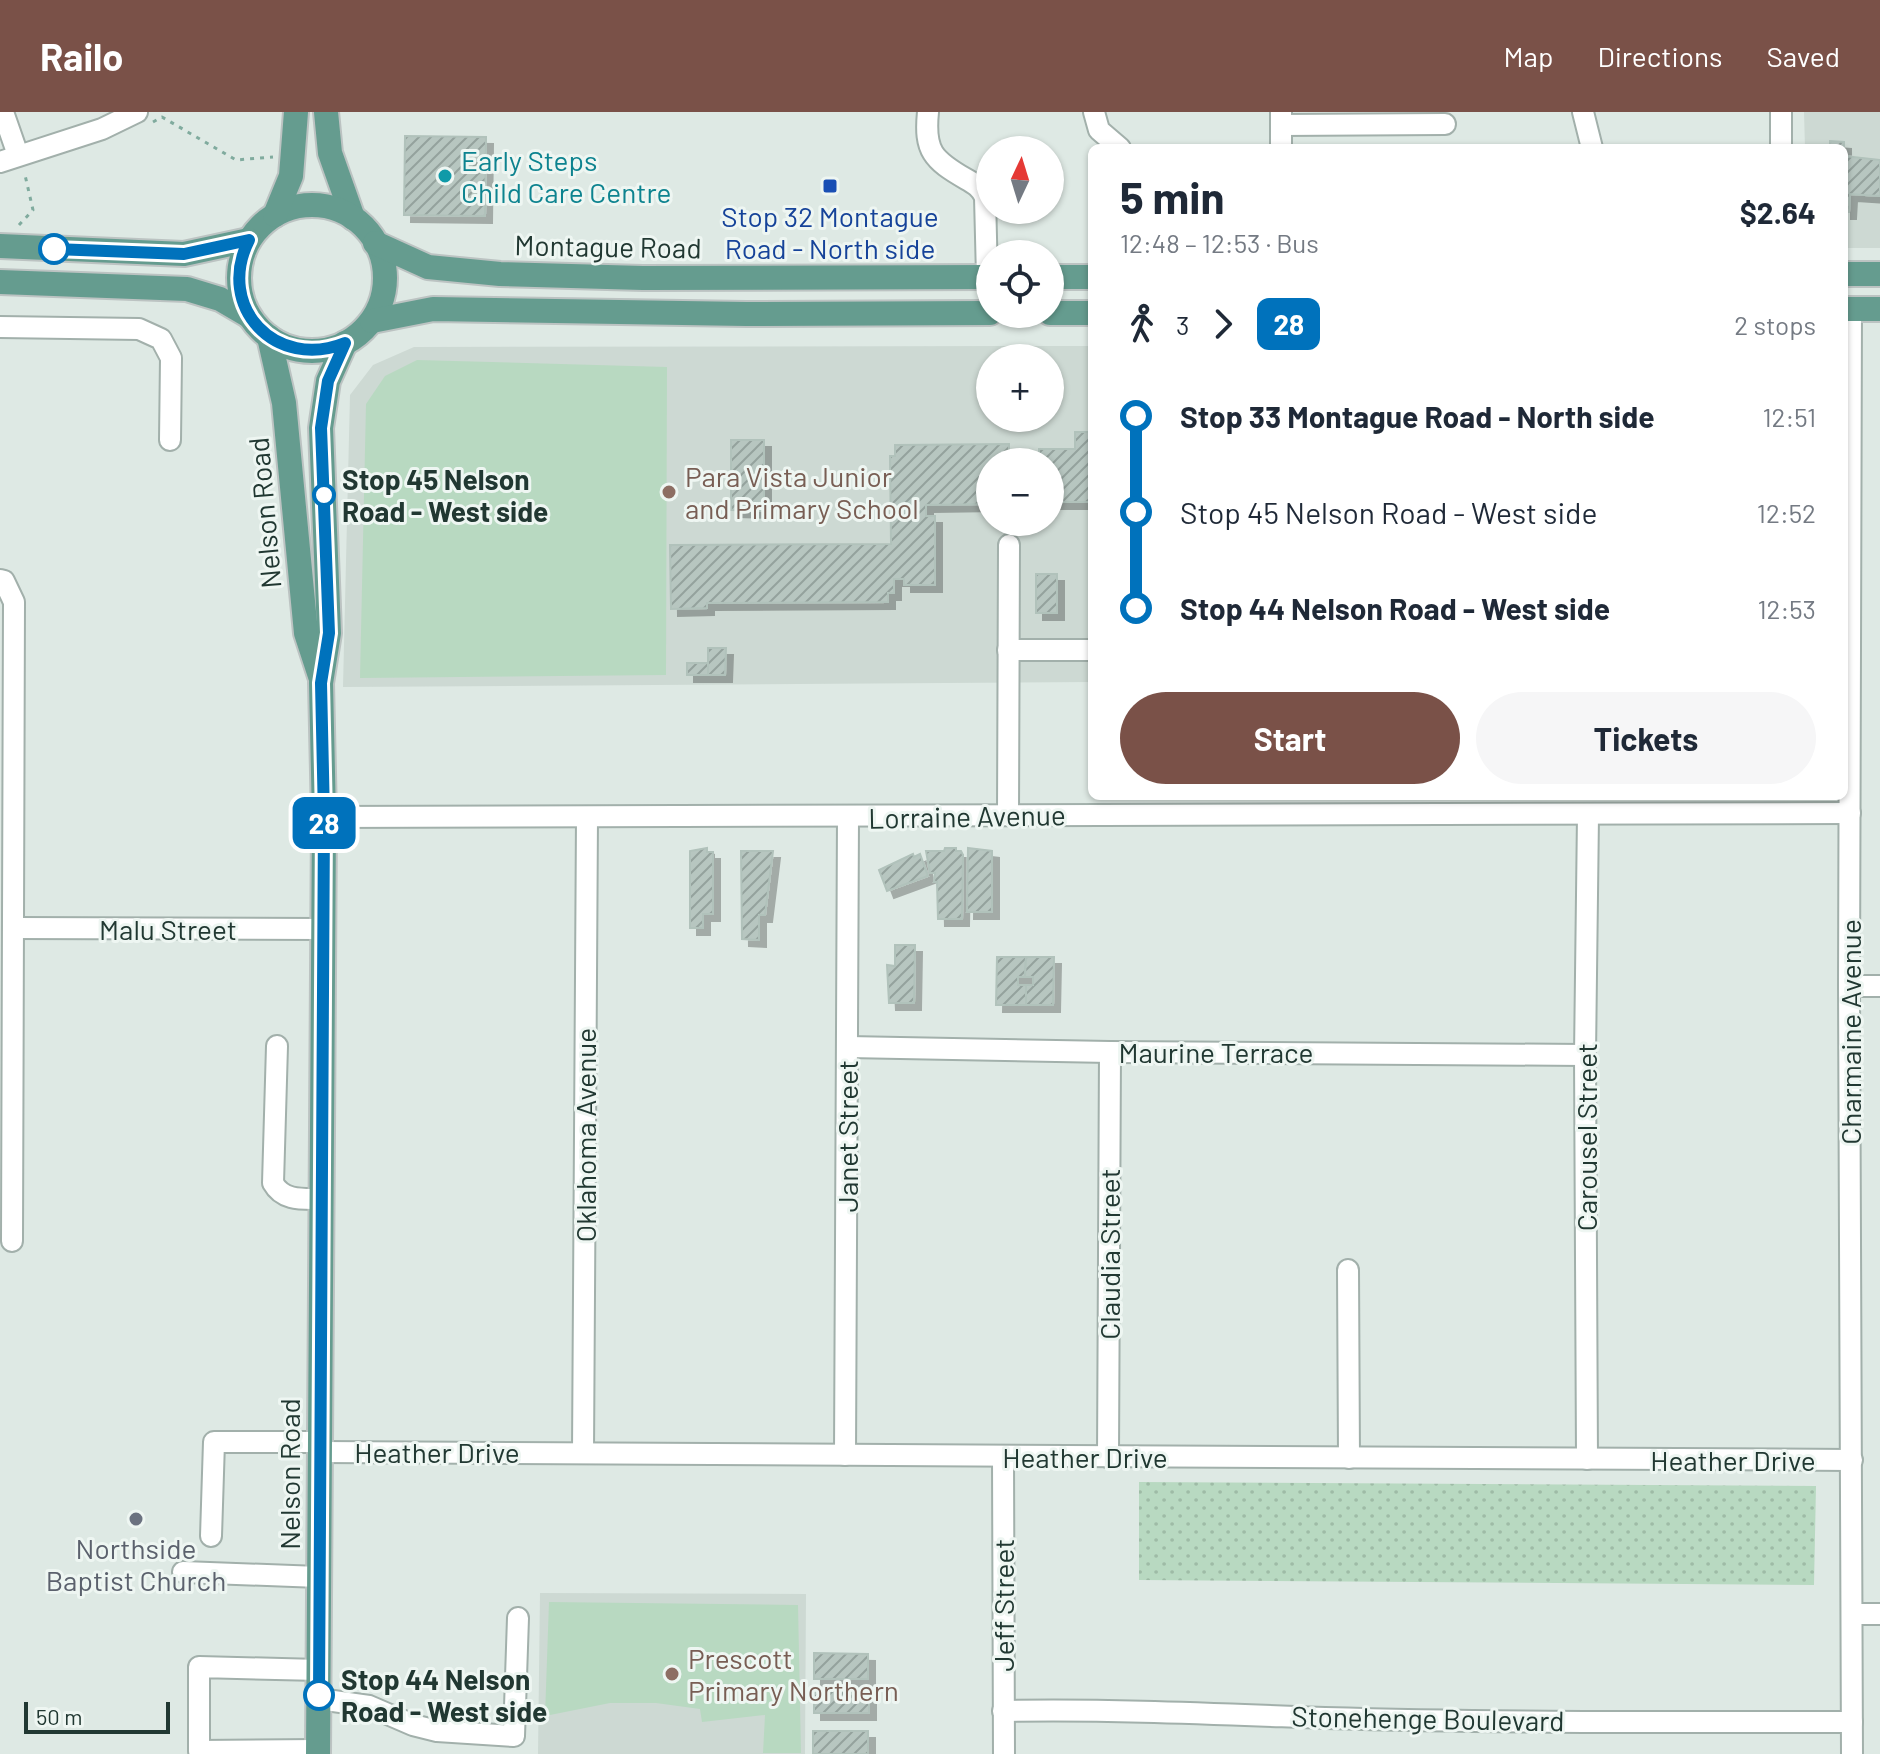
<!DOCTYPE html>
<html lang="en">
<head>
<meta charset="utf-8">
<style>
	:root { --surface:#fff; --page:#f6f6f7; --text:#1f2937; --muted:#747a83; --accent:#7a5148 }
	body { margin:0; font-family:Barlow,sans-serif; background:var(--page); color:var(--text); height:100vh; display:flex; flex-direction:column; font-size:30px; white-space:nowrap }
	* { box-sizing:border-box; margin:0 }
	p { font-size:26px; color:var(--muted) }
	.icon { flex:none; width:44px; height:44px; fill:none; stroke:currentColor; stroke-width:2; stroke-linecap:round; stroke-linejoin:round }
	.map { position:relative; flex:1; overflow:hidden }
	.side { position:absolute; left:1088px; top:32px; width:760px; height:656px; display:flex; flex-direction:column; background:var(--surface); border-radius:12px; box-shadow:0 2px 6px #0004 }
	.side>* { flex:none }
	.badge { padding:0 16px; border-radius:12px; font-size:28px; line-height:52px }
	.needle { width:52px; rotate:4deg }
	.controls { position:absolute; left:976px; top:24px; display:grid; gap:16px }
	.controls a { display:grid; place-items:center; width:88px; height:88px; border-radius:50%; background:var(--surface); box-shadow:0 2px 6px #0004; font-size:40px }
	.scale { position:absolute; left:24px; bottom:20px; width:146px; box-sizing:border-box; padding-left:8px; border:4px solid #213832; border-top:0; font-size:22px; line-height:28px; white-space:nowrap; color:#213832; -webkit-text-stroke:6px #eef6f2; paint-order:stroke }
	.map>.badge { position:absolute; translate:-50% -50%; box-shadow:0 0 0 4px #fff }
	.legs { display:flex; align-items:center; gap:12px; height:88px; padding:0 32px; font-size:26px }
	.legs p { margin-inline-start:auto }
	.headline { display:flex; align-items:center; justify-content:space-between; height:136px; padding:0 32px }
	h1 { font-size:44px; font-weight:700; line-height:60px }
	.primary-button { display:flex; gap:16px; margin-top:auto; padding:16px 32px }
	.primary-button a { flex:1; height:92px; border-radius:48px; background:var(--accent); color:#fff; font-size:32px; font-weight:700; line-height:92px; text-align:center }
	.primary-button a+a { background:var(--page); color:var(--text) }
	ul { padding:0 32px; list-style:none }
	li { display:flex; align-items:center; gap:28px; height:96px; font-size:30px }
	li i { display:grid; place-items:center; width:12px; height:100%; margin:0 10px; background:currentColor }
	li i::after { content:''; width:20px; height:20px; margin:-10px; border:6px solid; border-radius:50%; background:var(--surface) }
	li p { margin-inline-start:auto }
	li:first-child i { background:linear-gradient(#0000 50%,currentColor 0) }
	li:last-child i { background:linear-gradient(currentColor 50%,#0000 0) }
	header { display:flex; align-items:center; gap:48px; box-sizing:border-box; height:112px; padding:0 40px; background:var(--accent); color:#fff }
	header strong { font-size:38px }
	nav { display:flex; gap:44px; margin-inline-start:auto; font-size:28px }
	.map>svg:first-child { display:block }
</style>
</head>
<body>
<header>
<strong>Railo</strong>
<nav><a>Map</a><a>Directions</a><a>Saved</a></nav>
</header>
<div class="map">
<svg width="1880" height="1642" viewBox="0 0 1880 1642">
	<defs>
		<pattern id="green-dots" width="8" height="8" patternUnits="userSpaceOnUse" patternTransform="scale(2)"><rect width="8" height="8" fill="#b8d9c1"/><path d="M2 2h.1M6 6h.1" fill="none" stroke="#9ebba6" stroke-width="1.8" stroke-linecap="round"/></pattern>
		<pattern id="building-hatch" width="6" height="6" patternUnits="userSpaceOnUse" patternTransform="scale(2)"><rect width="6" height="6" fill="#b7c6c0"/><path d="M-1 1l2-2M0 6l6-6M5 7l2-2" fill="none" stroke="#94a29d"/></pattern>
		<filter id="shadow"><feDropShadow dx="7" dy="7" stdDeviation="0" flood-color="#0004"/></filter>
	</defs>
	<rect width="100%" height="100%" fill="#dee9e4"/>
	<g fill="#cdd9d3" fill-rule="evenodd">
		<path d="M1804 0H1880V136H1844V36H1805Z"/>
		<path d="M1092 234V570L343 575 350 283 373 253 414 235ZM990 246H1050V306H990ZM990 350H1050V410H990Z"/>
		<path d="M540 1481 806 1482 805 1642H538Z"/>
	</g>
	<path fill="url(#green-dots)" d="M1139 1370 1816 1374 1814 1473 1139 1468Z"/>
	<g fill="#b8d9c1">
		<path d="M417 248 667 255 666 563 360 566 366 292 385 264Z"/>
		<path d="M549 1490 798 1493 801 1641H763L765 1603 702 1610 700 1597 656 1591H610L545 1604Z"/>
	</g>
	<g fill="url(#building-hatch)" stroke="#b1c2bb" stroke-width="2" filter="url(#shadow)">
		<path d="M405 24 486 25 485 104 404 103Z"/>
		<path d="M1830 29 1844 30V36H1830Z"/>
		<path d="M1844 44 1880 48V84L1850 82 1849 100H1844Z"/>
		<path d="M1075 320H1092V390H1050V350H1035V341L1039 342V337H1075Z"/>
		<path d="M731 328H764V399L731 398Z"/>
		<path d="M1009 332V341H1015V350H990V392L926 393V404H935V473H904V467H894V481H888V490L707 491V496L671 497 670 433 891 432 890 344H895V333Z"/>
		<rect x="1036" y="462" width="21" height="39"/>
		<path d="M708 536H726L725 563H708Z"/>
		<rect x="687" y="551" width="21" height="12"/>
		<path d="M707 736V740H713V802H703V816H690V739Z"/>
		<path d="M945 736H956V739H961L963 743 962 807H938L937 770H934L935 761H930L926 739H944Z"/>
		<path d="M968 736 992 739V800H967Z"/>
		<path d="M741 739H773L765 803H759V828L742 827Z"/>
		<path d="M913 742 914 745 920 742 928 764 887 779 879 758Z"/>
		<path d="M895 833H915L914 891H889L887 853 895 854Z"/>
		<path d="M997 845H1026L1025 865H1018V873H1026V893H996Z"/>
		<path d="M1026 845H1054L1053 893H1026V873H1033V865H1025Z"/>
		<path d="M814 1541 868 1542V1567H814Z"/>
		<rect x="814" y="1576" width="55" height="25"/>
		<rect x="813" y="1619" width="55" height="23"/>
	</g>
	<g fill="none" stroke-linecap="round" stroke-linejoin="round">
		<g stroke="#a2b0ab" stroke-width="24">
			<g id="minor">
				<path d="M3 0 18 43"/>
				<path d="M928 0C924 39 933 48 966 67 975 72 981 76 985 85L987 165"/>
				<path d="M1094 0 1099 18 1120 36"/>
				<path d="M1281 0V36"/>
				<path d="M1583 0 1592 36"/>
				<path d="M1781 0V36"/>
				<path d="M1281 13 1445 12"/>
				<path d="M0 50 102 17 137 0"/>
				<path d="M1851 198 1849 874 1852 1642"/>
				<path d="M0 215 139 217 161 227 171 246 170 328"/>
				<path d="M0 468 4 469 14 490 12 1129"/>
				<path d="M1008 538H1092"/>
				<path d="M1008 703 1009 433"/>
				<path d="M324 705 1850 701"/>
				<path d="M14 816 322 817"/>
				<path d="M1849 874H1880"/>
				<path d="M277 934 273 1071C283 1089 302 1087 320 1087"/>
				<path d="M848 935 1110 940 1585 943"/>
				<path d="M1348 1158 1349 1346"/>
				<path d="M319 1340 1852 1348"/>
				<path d="M583 1341 587 705"/>
				<path d="M845 1343 848 705"/>
				<path d="M1003 1345 1004 1642"/>
				<path d="M1108 1345 1110 940"/>
				<path d="M1587 1347 1585 943 1588 703"/>
				<path d="M211 1424 214 1330H319"/>
				<path d="M183 1460 319 1465"/>
				<path d="M1853 1502H1880"/>
				<path d="M319 1587 369 1594 413 1613 437 1619 514 1624 518 1506"/>
				<path d="M1003 1599C1111 1597 1217 1602 1325 1606 1500 1611 1676 1610 1852 1610"/>
				<path d="M318 1638 199 1639V1555L319 1558"/>
			</g>
		</g>
		<g stroke="#bcc3c2" stroke-width="28">
			<g id="major">
				<path d="M326 0 330 41 353 106"/>
				<circle cx="312" cy="166" r="73"/>
				<path d="M275 103 291 64 296 0"/>
				<path d="M375 131 428 155 500 162 643 166 990 165"/>
				<path d="M0 134 184 142 249 128"/>
				<path d="M1844 162H1880"/>
				<path d="M1050 165H1092"/>
				<path d="M0 170 187 177 220 187 249 204"/>
				<path d="M1844 197H1880"/>
				<path d="M1050 201H1092"/>
				<path d="M372 209 433 197 746 202 990 201"/>
				<path d="M269 225 284 291 306 521 320 564"/>
				<path d="M318 1642 324 705 321 571 329 521 321 316 328 269 345 231"/>
			</g>
		</g>
		<g stroke="#80ab9e" stroke-width="3" stroke-dasharray="4 6" stroke-linecap="butt">
			<path d="M153 10 162 5 236 48 273 45"/>
			<path d="M19 113 33 98 25 63"/>
		</g>
		<use href="#minor" stroke="#fff" stroke-width="20"/>
		<use href="#major" stroke="#659c8f" stroke-width="24"/>
	</g>
	<g fill="none" stroke-linecap="round" stroke-linejoin="round">
		<g stroke="#fff" stroke-width="18">
			<path id="line-1" d="M54 137 184 142 249 128C215 195 276 259 345 231L328 269 321 316 329 521 321 571 324 705 319 1583"/>
		</g>
		<use href="#line-1" stroke="#0072bc" stroke-width="12"/>
	</g>
	<circle fill="#0f9aa8" stroke="#eef6f2" stroke-width="3" cx="445" cy="64" r="8"/>
	<rect fill="#1a4fb4" stroke="#eef6f2" stroke-width="3" x="822" y="66" width="16" height="16" rx="4"/>
	<g fill="#fff" stroke="#0072bc" stroke-width="4">
		<circle cx="54" cy="137" r="14"/>
		<circle cx="324" cy="383" r="10"/>
		<circle cx="319" cy="1583" r="14"/>
	</g>
	<g fill="#8d6e63" stroke="#eef6f2" stroke-width="3">
		<circle cx="669" cy="380" r="8"/>
		<circle cx="672" cy="1562" r="8"/>
	</g>
	<circle fill="#6b7280" stroke="#eef6f2" stroke-width="3" cx="136" cy="1407" r="8"/>
	<g text-anchor="middle" dominant-baseline="central" stroke-width="6" stroke-linejoin="round" paint-order="stroke">
		<g font-size="28" fill="#0d838f" stroke="#eef6f2" text-anchor="start">
			<text x="461" y="48">Early Steps<tspan x="461" dy="32">Child Care Centre</tspan></text>
		</g>
		<g font-size="28" fill="#164399" stroke="#eef6f2">
			<text x="830" y="104">Stop 32 Montague<tspan x="830" dy="32">Road - North side</tspan></text>
		</g>
		<g font-size="28" fill="#213832" stroke="#eef6f2">
			<text transform="translate(608 134) rotate(1)">Montague Road</text>
			<text transform="translate(264 401) rotate(-95)">Nelson Road</text>
			<text transform="translate(967 704) rotate(-1)">Lorraine Avenue</text>
			<text x="168" y="817">Malu Street</text>
			<text transform="translate(1850 920) rotate(-90)">Charmaine Avenue</text>
			<text x="1216" y="940">Maurine Terrace</text>
			<text transform="translate(585 1023) rotate(-90)">Oklahoma Avenue</text>
			<text transform="translate(847 1024) rotate(-90)">Janet Street</text>
			<text transform="translate(1586 1025) rotate(-90)">Carousel Street</text>
			<text transform="translate(1109 1142) rotate(-90)">Claudia Street</text>
			<text x="437" y="1340">Heather Drive</text>
			<text x="1085" y="1345">Heather Drive</text>
			<text x="1733" y="1348">Heather Drive</text>
			<text transform="translate(289 1362) rotate(-90)">Nelson Road</text>
			<text transform="translate(1003 1493) rotate(-90)">Jeff Street</text>
			<text transform="translate(1428 1606) rotate(1)">Stonehenge Boulevard</text>
		</g>
		<g font-size="28" fill="#785e54" stroke="#eef6f2" text-anchor="start">
			<text x="685" y="364">Para Vista Junior<tspan x="685" dy="32">and Primary School</tspan></text>
			<text x="688" y="1546">Prescott<tspan x="688" dy="32">Primary Northern</tspan></text>
		</g>
		<g font-size="28" font-weight="bold" fill="#213832" stroke="#eef6f2" text-anchor="start">
			<text x="342" y="367">Stop 45 Nelson<tspan x="342" dy="32">Road - West side</tspan></text>
			<text x="341" y="1567">Stop 44 Nelson<tspan x="341" dy="32">Road - West side</tspan></text>
		</g>
		<g font-size="28" fill="#5b616d" stroke="#eef6f2">
			<text x="136" y="1436">Northside<tspan x="136" dy="32">Baptist Church</tspan></text>
		</g>
	</g>
</svg>
<div class="controls">
<a><svg class="needle" viewBox="-14 -14 28 28"><path d="M0-13l5 13h-10z" fill="#e53935"/><path d="M0 13l5-13h-10z" fill="#747a83"/></svg></a>
<a><svg class="icon" aria-label="locate" viewBox="0 0 24 24"><circle cx="12" cy="12" r="6"/><path d="M12 2v4M12 18v4M2 12h4M18 12h4"/></svg></a>
<a>+</a>
<a>−</a>
</div>
<div class="scale">50 m</div>
<b class="badge" style="left:324px;top:711px;background:#0072bc;color:#fff">28</b>
<section class="side">
<div class="headline"><div><h1>5 min</h1><p>12:48 – 12:53 · Bus</p></div><b>$2.64</b></div>
<div class="legs"><svg class="icon" aria-label="walk" viewBox="0 0 24 24"><circle cx="13" cy="4" r="2"/><path d="M13 8l-2 6 4 7M11 14l-3 7M7 12l3-4h3l4 4"/></svg>3<svg class="icon" aria-label="forward" viewBox="0 0 24 24"><path d="M9 5l7 7-7 7"/></svg><b class="badge" style="background:#0072bc;color:#fff">28</b><p>2 stops</p></div>
<ul>
<li><i style="color:#0072bc"></i><b>Stop 33 Montague Road - North side</b><p>12:51</p></li>
<li><i style="color:#0072bc"></i><span>Stop 45 Nelson Road - West side</span><p>12:52</p></li>
<li><i style="color:#0072bc"></i><b>Stop 44 Nelson Road - West side</b><p>12:53</p></li>
</ul>
<div class="primary-button"><a>Start</a><a>Tickets</a></div>
</section>
</div>
</body>
</html>
